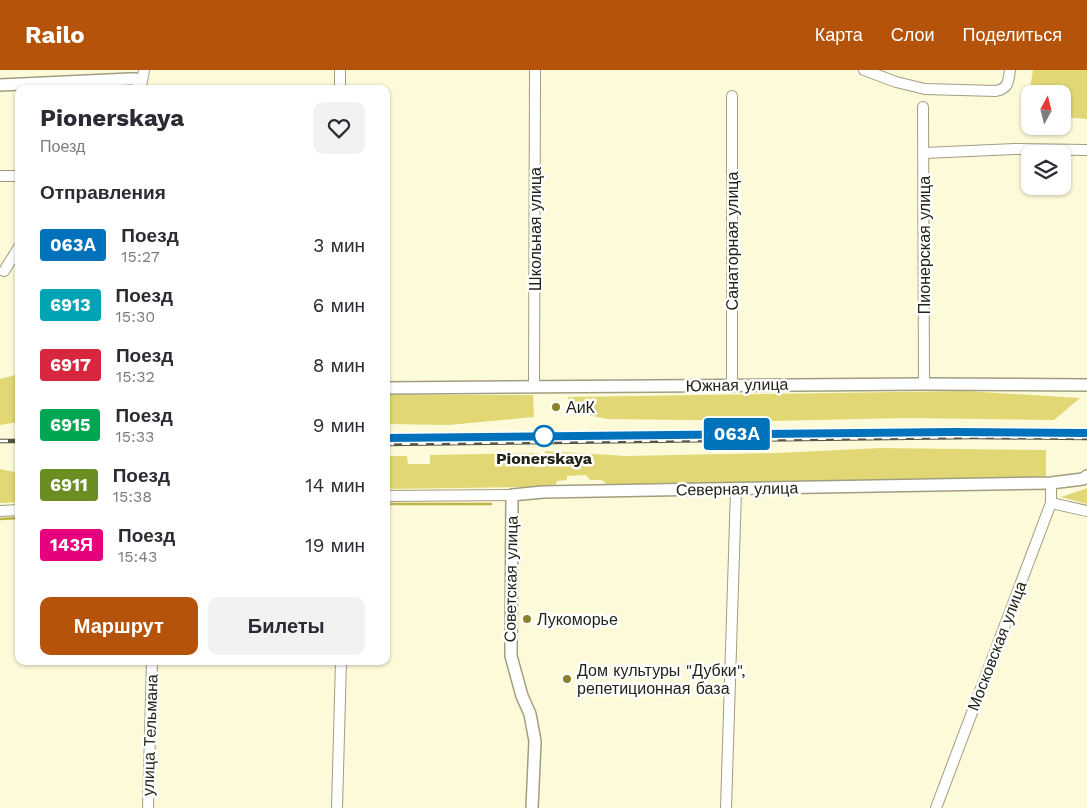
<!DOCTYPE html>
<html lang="ru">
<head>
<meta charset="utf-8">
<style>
	:root { --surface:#fff; --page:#f2f2f3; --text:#2b2b33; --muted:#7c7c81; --accent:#b45309 }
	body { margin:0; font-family:"Work Sans",sans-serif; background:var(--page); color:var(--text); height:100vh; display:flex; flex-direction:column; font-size:19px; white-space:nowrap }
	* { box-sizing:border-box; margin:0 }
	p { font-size:16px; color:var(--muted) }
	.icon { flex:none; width:28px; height:28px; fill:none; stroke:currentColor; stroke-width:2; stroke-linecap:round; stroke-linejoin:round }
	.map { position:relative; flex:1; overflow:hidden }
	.sheet { position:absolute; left:15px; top:15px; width:375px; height:580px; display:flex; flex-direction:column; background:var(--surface); border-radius:10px; box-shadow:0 1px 4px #0004 }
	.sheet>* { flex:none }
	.badge { padding:0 10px; border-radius:4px; font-size:18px; line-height:32px }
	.needle { width:32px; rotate:7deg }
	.fabs { position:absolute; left:1021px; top:15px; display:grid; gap:10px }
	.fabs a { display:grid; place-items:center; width:50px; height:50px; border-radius:10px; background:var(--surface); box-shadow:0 1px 4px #0004; font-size:25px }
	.map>.badge { position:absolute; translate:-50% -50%; box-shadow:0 0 0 2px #fff }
	h2 { padding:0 25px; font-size:19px; line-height:45px }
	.round { display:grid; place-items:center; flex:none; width:52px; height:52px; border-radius:10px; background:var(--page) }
	.head { display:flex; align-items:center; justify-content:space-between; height:85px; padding:0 25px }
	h1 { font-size:24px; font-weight:700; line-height:38px }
	.button { display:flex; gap:10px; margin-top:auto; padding:10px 25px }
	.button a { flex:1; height:58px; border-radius:10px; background:var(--accent); color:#fff; font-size:20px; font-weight:700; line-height:58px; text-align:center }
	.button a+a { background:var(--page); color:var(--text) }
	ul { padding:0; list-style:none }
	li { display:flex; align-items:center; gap:15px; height:60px; padding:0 25px }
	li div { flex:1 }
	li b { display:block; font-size:19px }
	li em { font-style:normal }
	li .badge { min-width:55px; font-weight:700; text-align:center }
	header { display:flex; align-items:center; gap:30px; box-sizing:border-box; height:70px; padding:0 25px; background:var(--accent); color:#fff }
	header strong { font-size:24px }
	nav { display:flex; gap:28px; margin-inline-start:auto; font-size:18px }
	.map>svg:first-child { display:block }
</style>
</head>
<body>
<header>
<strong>Railo</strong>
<nav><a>Карта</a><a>Слои</a><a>Поделиться</a></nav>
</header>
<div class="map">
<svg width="1087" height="738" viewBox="0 0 1087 738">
	<rect width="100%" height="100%" fill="#fdfada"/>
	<g fill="#e1d875">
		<path d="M1033 0H1087V49L1063 47 1062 24H1030V44L1026 43Z"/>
		<path d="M19 304V352L0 355V309Z"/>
		<path d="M965 321 1080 328 1054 350 906 348 771 351 607 349 569 341 568 327Z"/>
		<path d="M386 325H533L534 347 449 355 386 354Z"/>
		<path d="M880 378 1046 380V410L610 417 602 410H590L586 405 567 406V410L557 411 554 419 526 417 386 419V386H407L408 394H430V385L538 383V397H545V381L626 386 778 383Z"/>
		<path d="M0 399 19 403V432L0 433Z"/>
		<path d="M1087 418V434L1061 427 1085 419Z"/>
	</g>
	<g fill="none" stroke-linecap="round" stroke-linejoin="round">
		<g stroke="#beb44c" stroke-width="2.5">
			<path d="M386 434H491"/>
			<path d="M0 449 19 448"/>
		</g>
		<g stroke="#a09e81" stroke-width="12">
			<g id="minor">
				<path d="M864 0 896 12 925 19 996 21C1009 18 1008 12 1010 0"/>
				<path d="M141 16 144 0"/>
				<path d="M340 19V0"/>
				<path d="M732 26V315"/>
				<path d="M923 37 924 314"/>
				<path d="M924 83 1015 79 1087 80"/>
				<path d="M0 106H19"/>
				<path d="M4 201 19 177"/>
				<path d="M534 317 535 0"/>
				<path d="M386 426 512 425"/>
				<path d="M1051 433 1087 441"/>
				<path d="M0 441 19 440"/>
				<path d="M148 738 152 591"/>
				<path d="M337 738 341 591"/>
				<path d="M726 738 736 420"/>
				<path d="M936 738 1051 433V413"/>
			</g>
		</g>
		<g stroke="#a09e81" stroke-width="14">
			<g id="tertiary">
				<path d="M0 15 130 9H135L139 12 141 19"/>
				<path d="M386 318 924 314 1087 315"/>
				<path d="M532 738 535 671 530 644 522 626 511 586 512 425 543 422 1051 413 1083 409 1087 406"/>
			</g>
		</g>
		<use href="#minor" stroke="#fff" stroke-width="10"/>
		<use href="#tertiary" stroke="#fff" stroke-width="11"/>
		<g stroke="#565444" stroke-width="4.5">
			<g id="rail">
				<path d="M0 371H19"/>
				<path d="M386 374 974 367 1087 368"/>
			</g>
		</g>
		<use href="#rail" stroke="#fff" stroke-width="2.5" stroke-dasharray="8" stroke-linecap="butt"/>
	</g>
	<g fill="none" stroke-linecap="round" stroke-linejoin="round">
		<g stroke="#fff" stroke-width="11">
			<path id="line" d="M386 368 955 362 1087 363"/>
		</g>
		<use href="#line" stroke="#0072bc" stroke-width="8"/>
	</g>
	<g fill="#8a8129" stroke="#fff" stroke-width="2">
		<circle cx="556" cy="337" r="5"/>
		<circle cx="527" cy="549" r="5"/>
		<circle cx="567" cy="609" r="5"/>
	</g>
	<circle fill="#fff" stroke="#0072bc" stroke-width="2.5" cx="544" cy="366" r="10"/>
	<g text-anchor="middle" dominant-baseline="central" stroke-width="5" stroke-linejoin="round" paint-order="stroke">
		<g font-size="16" fill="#242317" stroke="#fff">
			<text transform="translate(535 159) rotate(-90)">Школьная улица</text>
			<text transform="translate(732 171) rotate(-90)">Санаторная улица</text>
			<text transform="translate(924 175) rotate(-90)">Пионерская улица</text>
			<text transform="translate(737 315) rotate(-1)">Южная улица</text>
			<text transform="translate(737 419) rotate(-1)">Северная улица</text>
			<text transform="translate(511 509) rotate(-89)">Советская улица</text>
			<text transform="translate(997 576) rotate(-69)">Московская улица</text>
			<text transform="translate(150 665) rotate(-88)">улица Тельмана</text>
		</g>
		<g font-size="16" fill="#242317" stroke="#fff" text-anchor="start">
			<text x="566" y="337">АиК</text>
			<text x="537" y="549">Лукоморье</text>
			<text x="577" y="600">Дом культуры "Дубки",<tspan x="577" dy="18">репетиционная база</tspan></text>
		</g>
		<g font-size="16" font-weight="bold" fill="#242317" stroke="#fff">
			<text x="544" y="388">Pionerskaya</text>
		</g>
	</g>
</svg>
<div class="fabs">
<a><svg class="needle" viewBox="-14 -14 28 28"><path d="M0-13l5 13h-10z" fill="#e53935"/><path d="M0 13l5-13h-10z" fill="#7c7c81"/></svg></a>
<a><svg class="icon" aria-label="layers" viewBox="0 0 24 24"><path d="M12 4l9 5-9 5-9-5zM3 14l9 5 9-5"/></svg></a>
</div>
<b class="badge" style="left:737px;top:364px;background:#0072bc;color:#fff">063А</b>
<section class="sheet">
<div class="head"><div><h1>Pionerskaya</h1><p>Поезд</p></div><a class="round"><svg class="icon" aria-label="heart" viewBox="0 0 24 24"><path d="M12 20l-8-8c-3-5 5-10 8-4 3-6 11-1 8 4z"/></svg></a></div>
<h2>Отправления</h2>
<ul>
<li><span class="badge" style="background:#0072bc;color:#fff">063А</span><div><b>Поезд</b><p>15:27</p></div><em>3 мин</em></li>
<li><span class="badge" style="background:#00a3b4;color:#fff">6913</span><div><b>Поезд</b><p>15:30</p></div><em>6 мин</em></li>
<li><span class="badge" style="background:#d7263d;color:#fff">6917</span><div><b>Поезд</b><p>15:32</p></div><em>8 мин</em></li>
<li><span class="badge" style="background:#00a651;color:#fff">6915</span><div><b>Поезд</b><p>15:33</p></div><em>9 мин</em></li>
<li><span class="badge" style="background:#6b8e23;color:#fff">6911</span><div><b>Поезд</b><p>15:38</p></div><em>14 мин</em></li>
<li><span class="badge" style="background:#e6007e;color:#fff">143Я</span><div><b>Поезд</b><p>15:43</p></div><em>19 мин</em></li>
</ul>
<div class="button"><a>Маршрут</a><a>Билеты</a></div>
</section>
</div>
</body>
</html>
